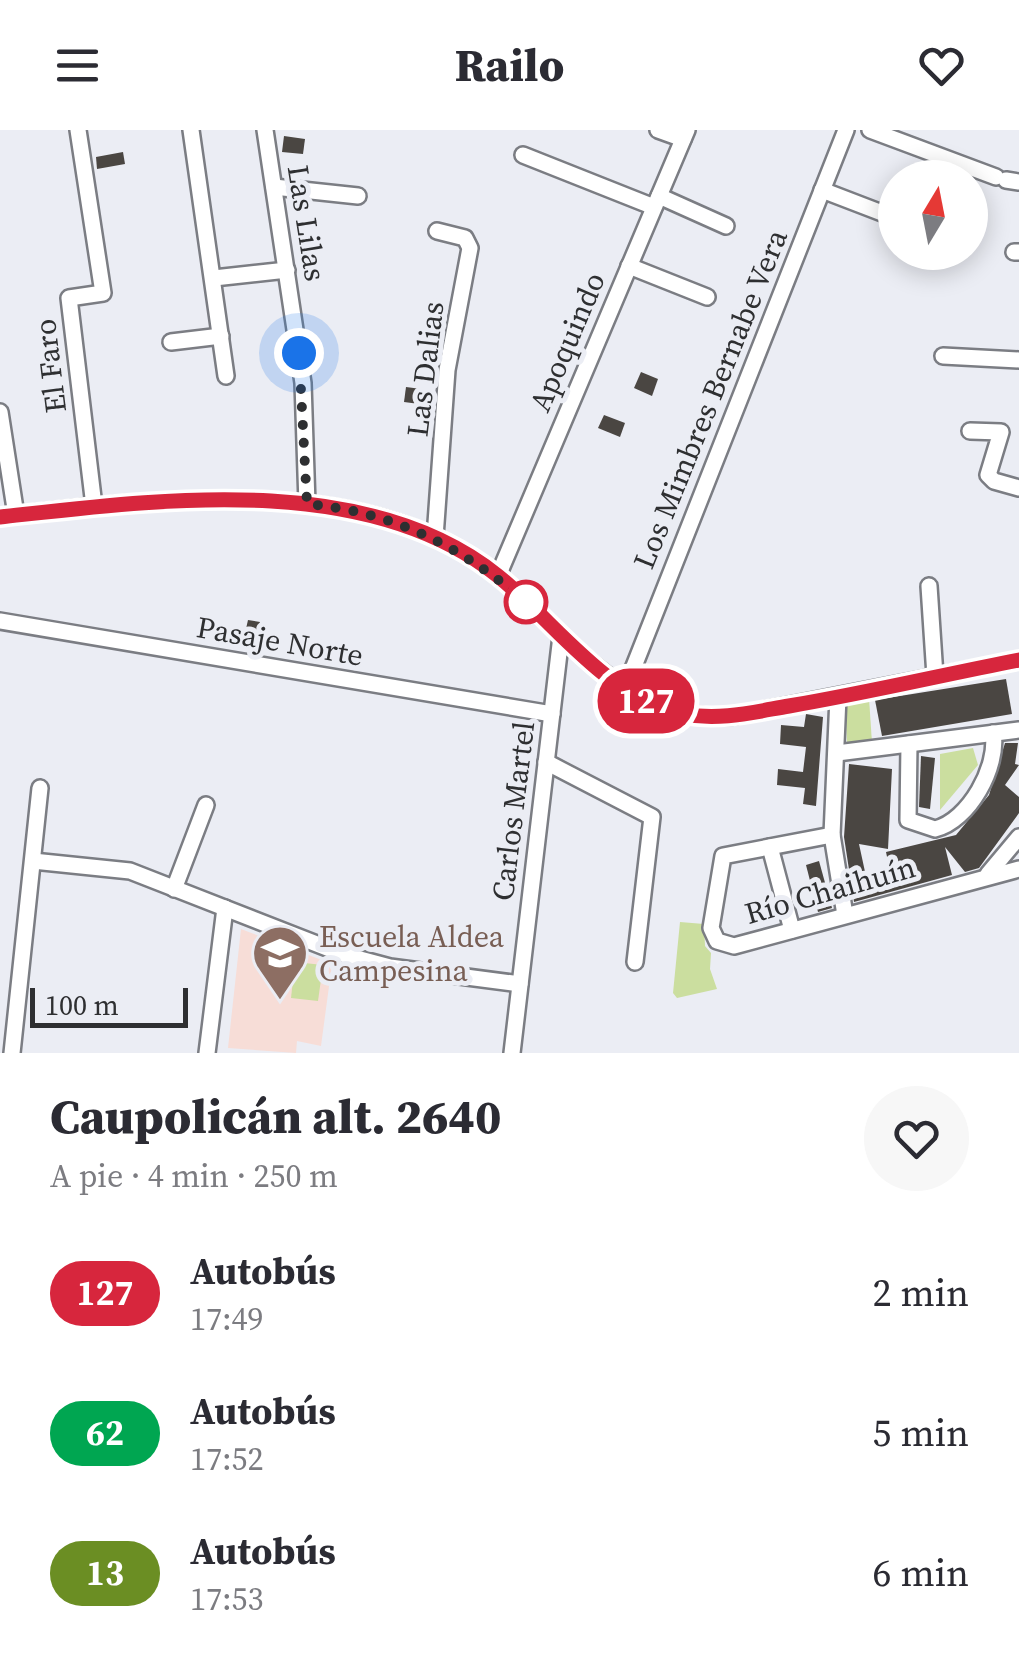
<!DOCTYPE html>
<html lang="es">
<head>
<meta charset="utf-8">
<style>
	:root { --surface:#fff; --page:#f7f7f7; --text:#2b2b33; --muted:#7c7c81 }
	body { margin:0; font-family:"Source Serif 4",serif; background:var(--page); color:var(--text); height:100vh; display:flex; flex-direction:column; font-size:38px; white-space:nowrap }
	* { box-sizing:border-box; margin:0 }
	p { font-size:32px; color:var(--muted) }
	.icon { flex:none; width:55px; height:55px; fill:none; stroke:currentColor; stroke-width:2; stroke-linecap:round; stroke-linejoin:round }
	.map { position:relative; height:923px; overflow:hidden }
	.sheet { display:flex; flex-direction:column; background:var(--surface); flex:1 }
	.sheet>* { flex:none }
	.badge { padding:0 20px; border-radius:32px; font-size:35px; line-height:65px }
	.needle { width:65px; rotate:10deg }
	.buttons { position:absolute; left:878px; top:30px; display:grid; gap:20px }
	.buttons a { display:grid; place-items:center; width:110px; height:110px; border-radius:50%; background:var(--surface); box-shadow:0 5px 25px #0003; font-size:50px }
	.scale { position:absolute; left:30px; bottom:25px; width:158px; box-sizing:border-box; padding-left:10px; border:5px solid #2e2f31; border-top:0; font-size:28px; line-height:35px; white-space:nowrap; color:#2e2f31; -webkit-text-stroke:8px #ebedf4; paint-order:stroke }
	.you { position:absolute; width:50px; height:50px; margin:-25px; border:8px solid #fff; border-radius:50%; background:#1a73e8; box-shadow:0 0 0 15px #1a73e833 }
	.map>.badge { position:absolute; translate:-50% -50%; box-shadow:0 0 0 5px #fff }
	.round { display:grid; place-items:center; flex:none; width:105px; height:105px; border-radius:52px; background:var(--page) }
	.summary { display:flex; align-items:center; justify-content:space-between; height:170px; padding:0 50px }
	h1 { font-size:48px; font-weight:800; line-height:75px }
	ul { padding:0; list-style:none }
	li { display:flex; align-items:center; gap:30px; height:140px; padding:0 50px }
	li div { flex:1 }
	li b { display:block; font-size:38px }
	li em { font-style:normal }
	li .badge { min-width:110px; font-weight:700; text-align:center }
	header { display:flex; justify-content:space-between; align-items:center; height:130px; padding:0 50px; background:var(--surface); font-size:45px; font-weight:800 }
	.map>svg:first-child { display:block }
</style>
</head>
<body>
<header><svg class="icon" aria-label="menu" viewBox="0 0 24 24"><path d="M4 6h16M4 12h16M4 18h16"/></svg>Railo<svg class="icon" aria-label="heart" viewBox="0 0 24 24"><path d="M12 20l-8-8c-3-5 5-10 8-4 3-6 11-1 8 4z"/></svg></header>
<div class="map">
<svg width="1019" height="923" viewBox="0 0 1019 923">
	<rect width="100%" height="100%" fill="#ebedf4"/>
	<path fill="#f7ddd7" d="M241 799 332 834 321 916 297 911 296 923 228 918Z"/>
	<g fill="#cbde9f">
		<path d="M869 568 872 613H847L845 571Z"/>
		<path d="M973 618 978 635 940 680V624Z"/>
		<path d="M680 792 704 794 705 816 711 823 710 839 717 859 677 868 673 863Z"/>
		<path d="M295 832 323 835 318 871 291 868Z"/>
	</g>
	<g fill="#4a4642">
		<path d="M284 6 305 9 303 24 282 22Z"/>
		<path d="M123 22 125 34 97 39 96 27Z"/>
		<path d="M641 242 658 249 652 266 634 258Z"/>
		<path d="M406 257 429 260 427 275 404 272Z"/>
		<path d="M604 285 625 293 620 307 598 298Z"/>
		<path d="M248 490 260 492 255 518 242 516Z"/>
		<path d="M1006 549 1012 584 882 606 875 570Z"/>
		<path d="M806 584 823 587 816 676 803 674 805 658 777 655 778 639 803 642 806 617 780 614 781 595 804 597Z"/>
		<path d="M1005 613H1018L1015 634 1019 635 1005 655 1019 667V683L979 738 965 742 945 717 952 745 854 772 844 707 849 634 892 639 888 719 859 714 867 751 891 746 886 722 956 705 989 665Z"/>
		<path d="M921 626 935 628 930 679 919 677Z"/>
		<path d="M819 731 832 778 818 782 806 735Z"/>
	</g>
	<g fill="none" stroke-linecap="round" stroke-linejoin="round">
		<g stroke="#7b7d83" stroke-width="20">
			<g id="minor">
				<path d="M78 0 103 163 69 168 94 376"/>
				<path d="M191 0 226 246"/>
				<path d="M265 0 303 253 307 374"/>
				<path d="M658 0 683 9"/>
				<path d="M870 0 996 47"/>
				<path d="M523 25 654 77"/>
				<path d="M1006 50 1019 52"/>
				<path d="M274 57 358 66"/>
				<path d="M822 60 895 88"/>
				<path d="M659 66 726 96"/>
				<path d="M1014 122H1019"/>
				<path d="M629 136 707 167"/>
				<path d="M214 148 287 140"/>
				<path d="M171 212 221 206"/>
				<path d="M943 226 1019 230"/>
				<path d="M0 282 16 385"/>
				<path d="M970 301 1001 302 988 345 994 351 1019 358"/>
				<path d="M0 387C121 372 300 352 415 399 445 411 475 427 500 448 569 508 632 596 734 586L1019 530"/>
				<path d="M435 407 447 240 470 118 465 108 437 101"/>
				<path d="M498 446 687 0"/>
				<path d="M929 456 935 546"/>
				<path d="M0 491 552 584"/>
				<path d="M625 559 846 0"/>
				<path d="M838 567 832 705 845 785"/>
				<path d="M909 614 908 690 935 699C969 691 999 636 993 603"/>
				<path d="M837 623 1019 600"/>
				<path d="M546 632 652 687 635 832"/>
				<path d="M832 705 723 726 711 798 717 811 734 816 1019 739"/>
				<path d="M770 717 792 800"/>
				<path d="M33 731 130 741 345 825 390 837 520 854"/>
				<path d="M988 744 1019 707"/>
				<path d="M174 759 206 675"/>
				<path d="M12 923 40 658"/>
				<path d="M207 923 225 778"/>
				<path d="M512 923 561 506"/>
			</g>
		</g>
		<use href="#minor" stroke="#fff" stroke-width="15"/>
	</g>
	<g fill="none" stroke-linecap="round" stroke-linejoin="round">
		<g stroke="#fff" stroke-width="22">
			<path id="line" d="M0 387C155 370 367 340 498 446 556 493 607 569 684 584 719 591 754 582 789 576 866 563 942 545 1019 530"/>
		</g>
		<use href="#line" stroke="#d7263d" stroke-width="15"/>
		<path stroke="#2e2f31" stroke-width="10" stroke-dasharray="0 18" d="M299 223 307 374C394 382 460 416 526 472"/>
	</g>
	<defs>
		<g id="school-pin" transform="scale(2.875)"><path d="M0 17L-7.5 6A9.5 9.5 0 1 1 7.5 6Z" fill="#8d6e63" stroke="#ebedf4"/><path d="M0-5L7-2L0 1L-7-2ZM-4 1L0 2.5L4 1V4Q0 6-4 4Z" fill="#fff"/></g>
	</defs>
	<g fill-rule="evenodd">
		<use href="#school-pin" x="280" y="823"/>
	</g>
	<circle fill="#fff" stroke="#d7263d" stroke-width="5" cx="526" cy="472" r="20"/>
	<g text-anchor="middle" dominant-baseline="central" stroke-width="10" stroke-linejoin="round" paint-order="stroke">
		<g font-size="30" fill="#2e2f31" stroke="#ebedf4">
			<text transform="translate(307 93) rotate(81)">Las Lilas</text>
			<text transform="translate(567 212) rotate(-67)">Apoquindo</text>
			<text transform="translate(50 236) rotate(-97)">El Faro</text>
			<text transform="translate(425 239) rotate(-83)">Las Dalias</text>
			<text transform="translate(710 269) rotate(-68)">Los Mimbres Bernabe Vera</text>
			<text transform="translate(280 511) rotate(10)">Pasaje Norte</text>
			<text transform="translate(513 681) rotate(-83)">Carlos Martel</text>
			<text transform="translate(830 760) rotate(-16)">Río Chaihuín</text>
		</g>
		<g font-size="30" fill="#785e54" stroke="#ebedf4" text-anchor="start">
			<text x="319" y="806">Escuela Aldea<tspan x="319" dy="34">Campesina</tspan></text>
		</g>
	</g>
</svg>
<div class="buttons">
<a><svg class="needle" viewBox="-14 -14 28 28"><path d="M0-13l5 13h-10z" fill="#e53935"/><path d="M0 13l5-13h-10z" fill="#7c7c81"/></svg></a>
</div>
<div class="scale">100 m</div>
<div class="you" style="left:299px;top:223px"></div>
<b class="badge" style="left:646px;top:571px;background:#d7263d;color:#fff">127</b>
</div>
<section class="sheet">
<div class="summary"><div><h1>Caupolicán alt. 2640</h1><p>A pie · 4 min · 250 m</p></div><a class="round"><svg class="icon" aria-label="heart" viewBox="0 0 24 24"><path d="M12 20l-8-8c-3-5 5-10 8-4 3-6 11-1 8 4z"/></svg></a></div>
<ul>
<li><span class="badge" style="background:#d7263d;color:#fff">127</span><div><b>Autobús</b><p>17:49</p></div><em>2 min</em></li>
<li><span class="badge" style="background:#00a651;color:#fff">62</span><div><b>Autobús</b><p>17:52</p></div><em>5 min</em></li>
<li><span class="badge" style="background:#6b8e23;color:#fff">13</span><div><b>Autobús</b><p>17:53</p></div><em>6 min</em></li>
</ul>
</section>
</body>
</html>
